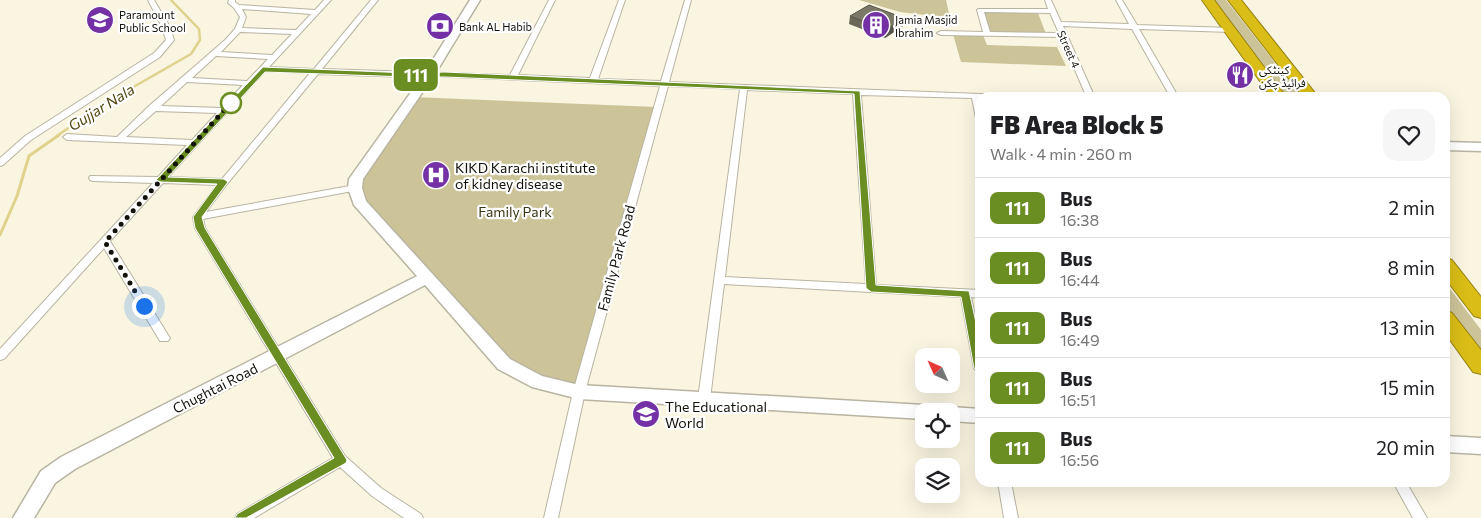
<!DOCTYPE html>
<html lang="en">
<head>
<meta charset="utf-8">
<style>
	:root { --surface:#fff; --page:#f6f6f6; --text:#202124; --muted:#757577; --line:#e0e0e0 }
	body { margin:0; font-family:Commissioner,"Noto Sans Arabic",sans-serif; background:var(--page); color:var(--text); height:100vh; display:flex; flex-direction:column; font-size:19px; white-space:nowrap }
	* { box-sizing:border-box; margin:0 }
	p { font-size:16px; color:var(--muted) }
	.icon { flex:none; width:28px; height:28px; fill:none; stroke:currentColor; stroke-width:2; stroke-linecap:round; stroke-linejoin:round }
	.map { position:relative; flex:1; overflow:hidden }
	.details { position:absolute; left:975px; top:92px; width:475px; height:395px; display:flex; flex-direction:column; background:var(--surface); border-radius:15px; box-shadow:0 5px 20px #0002 }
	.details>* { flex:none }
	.badge { padding:0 10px; border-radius:8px; font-size:18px; line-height:32px }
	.needle { width:32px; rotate:315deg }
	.controls { position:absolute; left:915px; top:348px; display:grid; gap:10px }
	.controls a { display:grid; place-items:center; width:45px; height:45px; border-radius:10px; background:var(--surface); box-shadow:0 5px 20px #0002; font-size:25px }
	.you { position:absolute; width:25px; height:25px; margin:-12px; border:4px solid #fff; border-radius:50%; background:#1a73e8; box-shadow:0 0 0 8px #1a73e833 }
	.map>.badge { position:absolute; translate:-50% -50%; box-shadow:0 0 0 2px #fff }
	.round { display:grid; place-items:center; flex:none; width:52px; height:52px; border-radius:15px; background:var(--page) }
	.overview { display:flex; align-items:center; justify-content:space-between; height:85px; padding:0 15px }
	h1 { font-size:24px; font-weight:800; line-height:38px }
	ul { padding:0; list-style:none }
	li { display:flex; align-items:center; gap:15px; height:60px; padding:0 15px; border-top:1px solid var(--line) }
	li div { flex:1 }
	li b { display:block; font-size:19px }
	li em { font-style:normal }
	li .badge { min-width:55px; font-weight:700; text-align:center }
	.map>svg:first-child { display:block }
</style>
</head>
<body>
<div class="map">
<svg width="1481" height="518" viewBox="0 0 1481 518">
	<rect width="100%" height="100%" fill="#f9f5e1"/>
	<g fill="#cdc398">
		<path d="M859 0H946L950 18 900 12Z"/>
		<path d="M1214 0H1226L1302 97H1287Z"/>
		<path d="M984 12 1038 13 1046 34 990 32Z"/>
		<path d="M953 34 983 35 987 45 1057 47 1066 66 961 62Z"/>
		<path d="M413 97 657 107 579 392 504 364 359 202 356 179Z"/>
		<path d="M1445 282 1481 330V355L1445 307Z"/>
	</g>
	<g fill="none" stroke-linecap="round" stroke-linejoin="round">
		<path stroke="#e0d18c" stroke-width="2.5" d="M57 136 95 109 191 54 200 40 199 29 171 0"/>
		<path stroke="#e0d18c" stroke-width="3" d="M0 235 17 196 29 156 59 135"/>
		<g stroke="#b8b4a2" stroke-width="2">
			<g id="street">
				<path d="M148 0H154L170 27 174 40 160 57 31 140 3 165 0 166V158L25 136 154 53 166 40 162 27Z"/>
				<path d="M229 0H235V2L239 5 315 10 324 0H331L269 67 314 69 371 0H378L322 69 510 75 549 0H555L518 75 590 78 619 0H625L598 79 661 81 685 0H691L669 82 1033 96 1034 98H980V120L976 118 972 98 861 95 876 285 980 290V298L971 297 980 340V373L976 371 974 368 961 297 724 284 710 399 708 402 704 404 700 402 698 399 740 89 668 86 585 392 558 518H544L573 392 660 86 429 76 409 77 318 74 227 184 206 212 355 185 360 188 358 190 203 219 205 228 345 456 381 488 421 514 423 518H404L401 516 372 496 340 467 254 518H235L237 514 333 458 195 228 193 217 217 185 163 183 110 241 168 335 170 338 168 341H160L104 248 4 359 0 360V349L153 183 93 181 90 180 89 178 90 176 158 177 187 145 67 140 63 137 67 134 117 137 149 106 225 40 235 29 240 17 234 8 228 3ZM242 9 311 14 296 30 242 28 246 17ZM240 32 292 34 272 55 221 52ZM216 56 268 59 247 81 192 78ZM265 71 310 73 222 179 168 177ZM187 82 243 85 221 108 161 106ZM747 90 853 94 866 284 725 277ZM156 111 217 113 192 140 126 137Z"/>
				<path d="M1045 0H1051L1061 22 1129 24 1116 0H1122L1137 25 1231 28 1235 30 1231 32 1139 29 1179 98H1171L1132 29 1063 26 1095 98H1087L1061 37 941 35 937 33 941 31 983 32 977 10 978 9H1048ZM984 12 1050 13 1059 33 990 32Z"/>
				<path d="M998 482H1011L1018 518H1004Z"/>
				<path d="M1393 482H1406L1427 518H1413Z"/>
			</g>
		</g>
		<g stroke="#b8b4a2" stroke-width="3">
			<g id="secondary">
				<path d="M470 0H480L435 74 363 179 362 188 366 201 510 359 542 376 579 385 924 405 930 407 933 411H924V419L579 399 532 387 498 369 425 285 75 469 55 483 34 518H13L41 471 61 457 417 276 354 205 348 188 349 179 424 74Z"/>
				<path d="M1445 142 1481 143V151L1445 150Z"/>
				<path d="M951 407 980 409V423L951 421V411H943Z"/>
				<path d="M1445 436 1481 438V454L1445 452Z"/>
			</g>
		</g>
		<g stroke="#948112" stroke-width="2">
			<g id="highway">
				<path d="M1202 0H1214L1287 98H1272Z"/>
				<path d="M1228 0H1241L1319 98H1304Z"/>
				<path d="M1445 258 1452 260 1481 297V318L1474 316 1445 278Z"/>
				<path d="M1445 310 1452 313 1481 350V374L1473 372 1445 333Z"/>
			</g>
		</g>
		<use href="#street" fill="#fff" fill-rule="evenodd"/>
		<use href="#secondary" fill="#fff" fill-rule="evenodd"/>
		<use href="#highway" fill="#dabd16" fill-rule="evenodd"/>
	</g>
	<path fill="#6b6759" d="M850 16 903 26 885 38 849 24Z"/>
	<path fill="#575448" d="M904 18 903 26 885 38 886 30Z"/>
	<path fill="#7c7867" stroke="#575448" d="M869 5 904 18 886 30 850 16Z"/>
	<path fill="#6b8e23" stroke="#fff" d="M263 67 409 73 445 72 860 91 876 285 969 291 986 368 980 373 974 368 961 297 871 292 866 288 854 94 445 77H409L265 72 168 177 224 179 228 182 202 217 205 228 347 460 346 463 246 518H235L237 514 334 458 195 228 193 217 217 184 161 182 156 180Z"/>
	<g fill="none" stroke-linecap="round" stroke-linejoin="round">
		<path stroke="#12110a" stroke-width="5" stroke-dasharray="0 9" d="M144 306 105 242 236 97 231 103"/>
	</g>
	<defs>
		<g id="school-disc" transform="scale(1.4375)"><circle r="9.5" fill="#7431a5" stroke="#fff"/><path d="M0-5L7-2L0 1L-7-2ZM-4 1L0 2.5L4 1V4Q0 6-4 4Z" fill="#fff"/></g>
		<g id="building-disc" transform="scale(1.4375)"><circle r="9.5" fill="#7431a5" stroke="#fff"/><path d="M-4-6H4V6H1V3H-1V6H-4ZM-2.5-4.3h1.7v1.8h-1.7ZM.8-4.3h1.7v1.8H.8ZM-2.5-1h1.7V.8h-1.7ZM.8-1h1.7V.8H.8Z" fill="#fff"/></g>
		<g id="bank-disc" transform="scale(1.4375)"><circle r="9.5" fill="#7431a5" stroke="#fff"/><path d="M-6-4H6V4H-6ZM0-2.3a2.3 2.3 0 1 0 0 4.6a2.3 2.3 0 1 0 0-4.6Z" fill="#fff"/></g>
		<g id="restaurant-disc" transform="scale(1.4375)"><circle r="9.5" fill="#7431a5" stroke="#fff"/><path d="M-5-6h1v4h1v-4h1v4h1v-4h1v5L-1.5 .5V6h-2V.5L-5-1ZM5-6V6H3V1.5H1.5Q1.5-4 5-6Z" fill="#fff"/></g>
		<g id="hospital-disc" transform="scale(1.4375)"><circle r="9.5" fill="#7431a5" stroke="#fff"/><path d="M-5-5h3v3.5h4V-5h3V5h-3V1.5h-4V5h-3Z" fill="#fff"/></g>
	</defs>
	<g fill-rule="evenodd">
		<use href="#school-disc" x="100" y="20"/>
		<use href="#building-disc" x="876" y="25"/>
		<use href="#bank-disc" x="440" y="26"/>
		<use href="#restaurant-disc" x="1240" y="75"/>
		<use href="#hospital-disc" x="436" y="175"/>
		<use href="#school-disc" x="646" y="414"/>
	</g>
	<circle fill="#fff" stroke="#6b8e23" stroke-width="2.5" cx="231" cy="103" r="10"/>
	<g text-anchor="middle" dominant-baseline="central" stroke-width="4.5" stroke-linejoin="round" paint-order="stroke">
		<g font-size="11" fill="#12110a" stroke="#fff" text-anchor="start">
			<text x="119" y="14">Paramount<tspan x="119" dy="13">Public School</tspan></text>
			<text x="895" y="19">Jamia Masjid<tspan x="895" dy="13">Ibrahim</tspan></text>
			<text x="459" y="26">Bank AL Habib</text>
			<text x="1259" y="69">کینٹکی<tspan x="1259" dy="13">فرائیڈ چکن</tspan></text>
		</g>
		<g font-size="11" fill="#12110a" stroke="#fff">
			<text transform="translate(1069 49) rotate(66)">Street 4</text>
		</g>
		<g font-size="14" fill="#12110a" stroke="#fff" text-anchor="start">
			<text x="455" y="167">KIKD Karachi institute<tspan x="455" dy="16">of kidney disease</tspan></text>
			<text x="665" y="406">The Educational<tspan x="665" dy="16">World</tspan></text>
		</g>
		<g font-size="14" fill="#3b3415" stroke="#fff">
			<text x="515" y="211">Family Park</text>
		</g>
		<g font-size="14" fill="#12110a" stroke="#fff">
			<text transform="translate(616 258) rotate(-75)">Family Park Road</text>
			<text transform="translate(215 388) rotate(-27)">Chughtai Road</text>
		</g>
		<g font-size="15" font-style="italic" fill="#4f450e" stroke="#fff">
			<text transform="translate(101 107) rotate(-32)">Gujjar Nala</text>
		</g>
	</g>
</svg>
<div class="controls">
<a><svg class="needle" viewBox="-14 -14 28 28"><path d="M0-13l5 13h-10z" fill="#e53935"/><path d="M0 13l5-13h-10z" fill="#757577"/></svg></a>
<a><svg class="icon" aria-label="locate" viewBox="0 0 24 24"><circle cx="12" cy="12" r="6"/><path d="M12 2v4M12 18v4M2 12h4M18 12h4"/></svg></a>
<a><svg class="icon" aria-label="layers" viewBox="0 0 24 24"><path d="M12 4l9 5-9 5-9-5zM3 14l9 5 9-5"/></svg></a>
</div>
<div class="you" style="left:144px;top:306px"></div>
<b class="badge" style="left:416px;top:75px;background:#6b8e23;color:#fff">111</b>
<section class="details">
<div class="overview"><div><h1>FB Area Block 5</h1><p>Walk · 4 min · 260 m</p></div><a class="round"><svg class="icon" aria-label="heart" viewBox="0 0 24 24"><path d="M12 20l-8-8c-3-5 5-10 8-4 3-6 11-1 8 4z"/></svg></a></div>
<ul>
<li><span class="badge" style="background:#6b8e23;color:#fff">111</span><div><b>Bus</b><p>16:38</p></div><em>2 min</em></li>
<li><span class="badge" style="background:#6b8e23;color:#fff">111</span><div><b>Bus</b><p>16:44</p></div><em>8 min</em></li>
<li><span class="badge" style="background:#6b8e23;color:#fff">111</span><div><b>Bus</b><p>16:49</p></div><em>13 min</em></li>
<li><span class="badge" style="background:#6b8e23;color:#fff">111</span><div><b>Bus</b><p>16:51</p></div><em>15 min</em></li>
<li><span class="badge" style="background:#6b8e23;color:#fff">111</span><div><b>Bus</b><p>16:56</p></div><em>20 min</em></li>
</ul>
</section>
</div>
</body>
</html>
